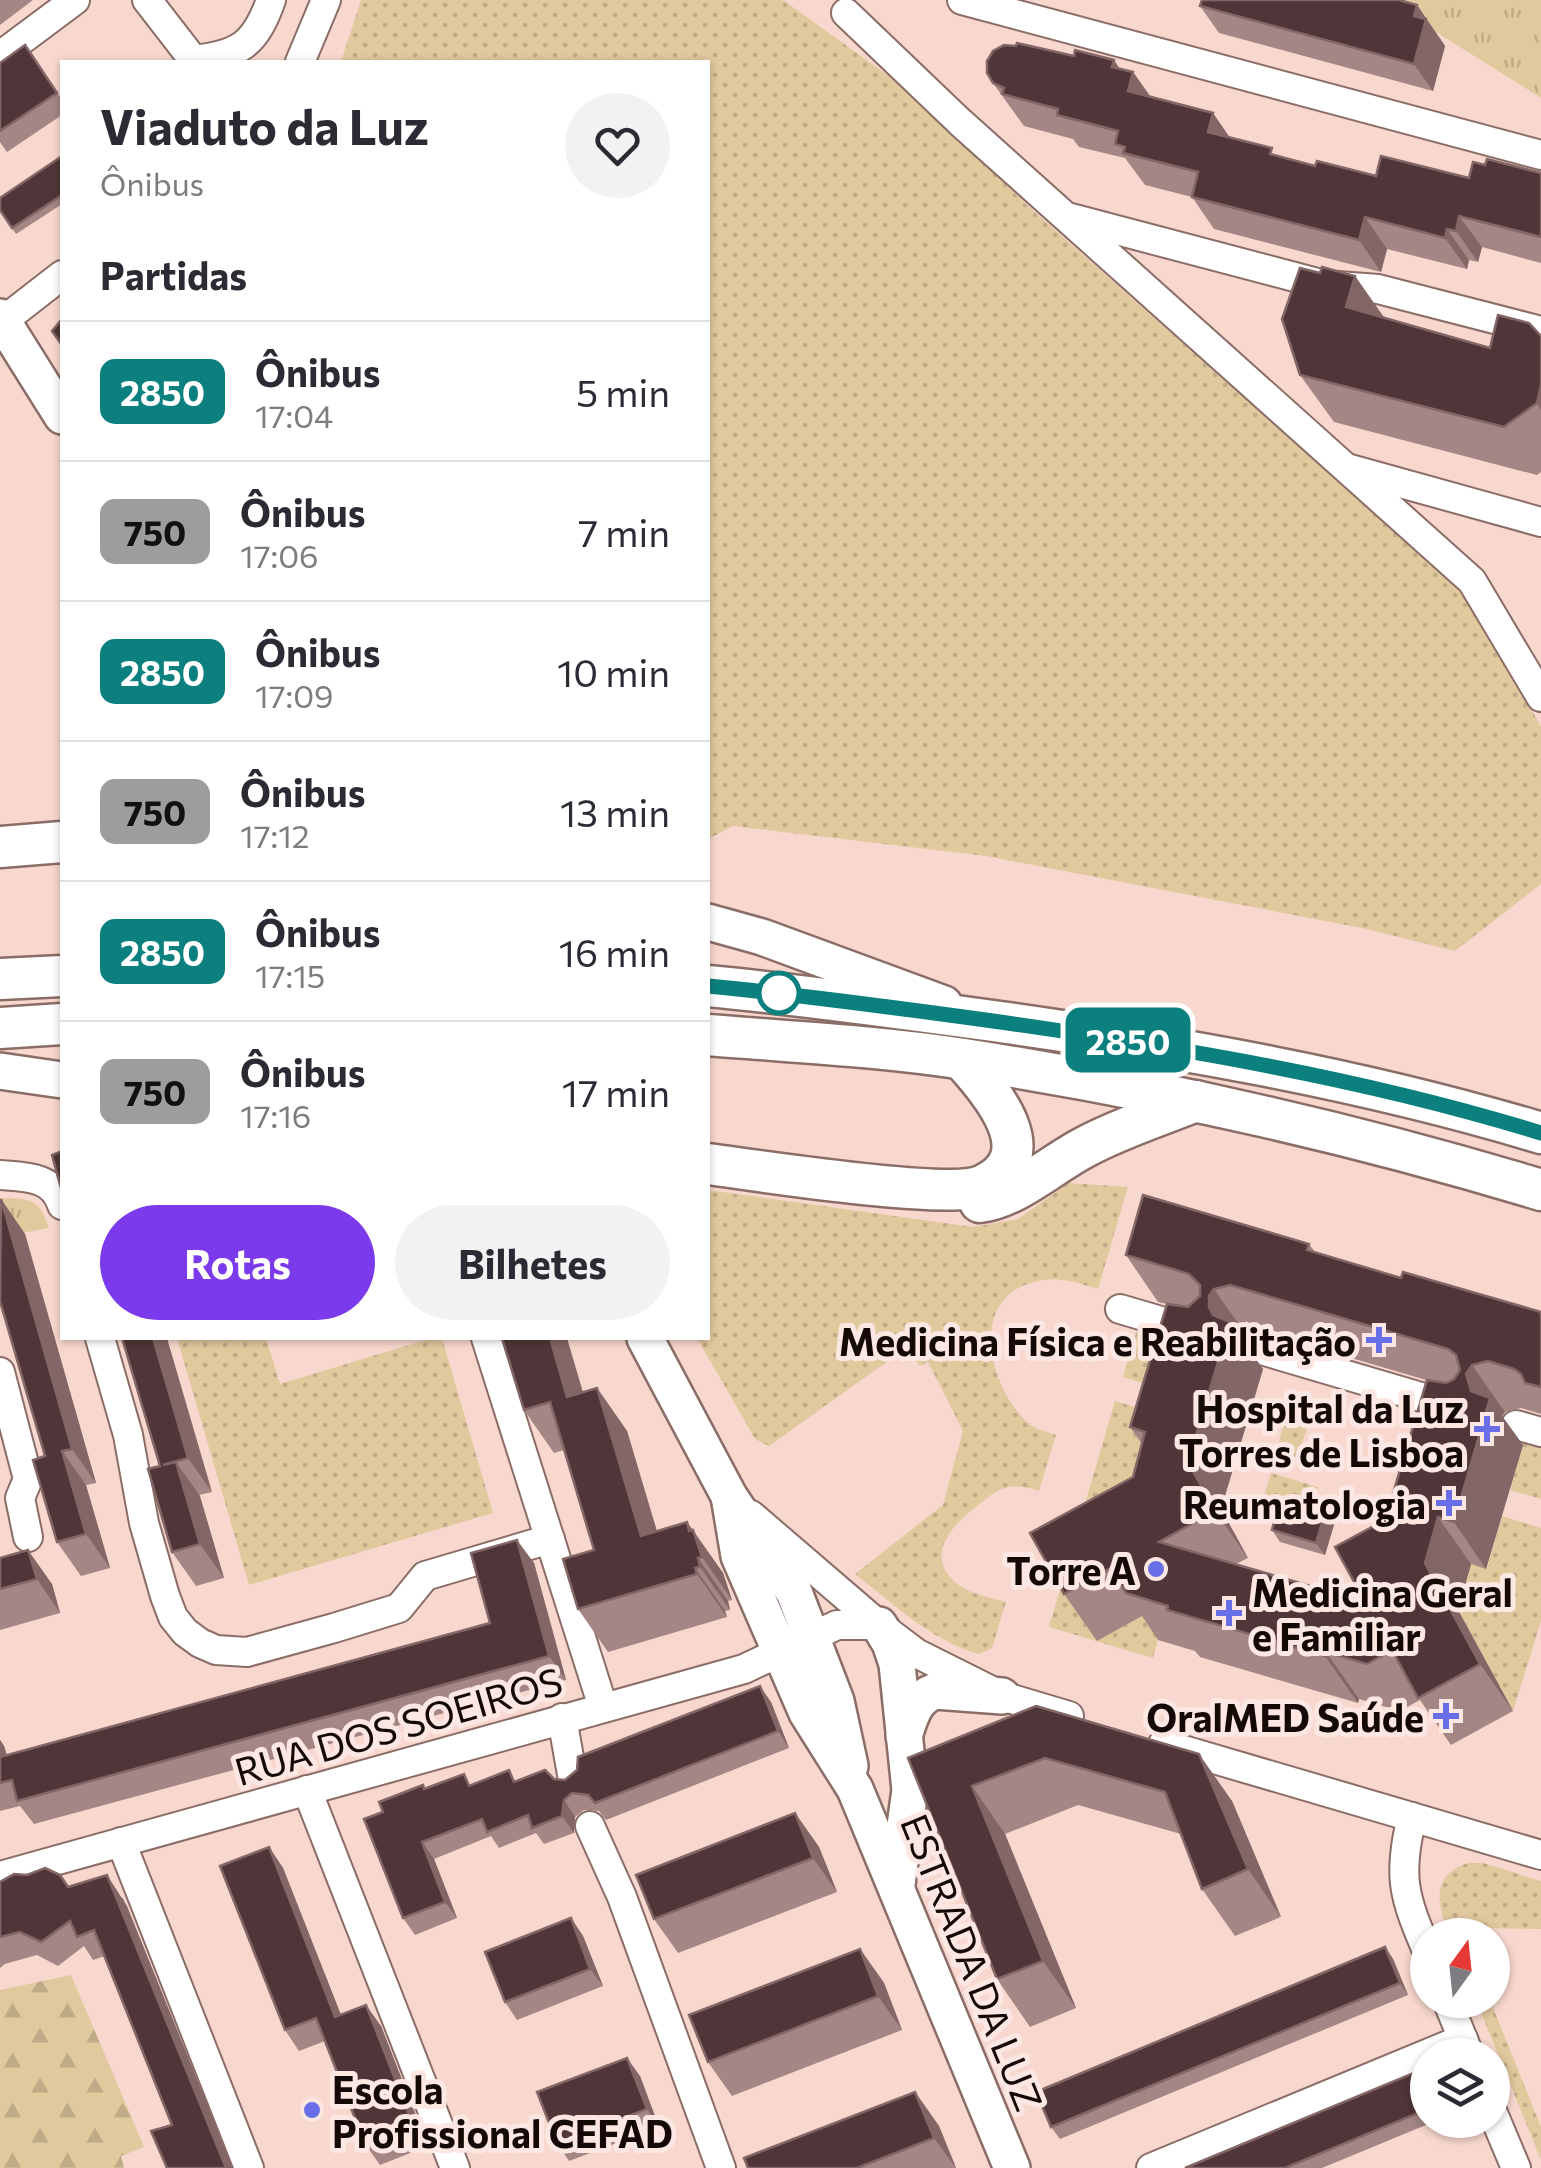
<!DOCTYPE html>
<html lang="pt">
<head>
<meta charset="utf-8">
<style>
	:root { --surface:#fff; --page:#f2f2f3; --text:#2b2b33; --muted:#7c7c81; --line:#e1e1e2; --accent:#7c3aed }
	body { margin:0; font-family:Commissioner,sans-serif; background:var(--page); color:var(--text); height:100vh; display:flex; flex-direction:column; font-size:38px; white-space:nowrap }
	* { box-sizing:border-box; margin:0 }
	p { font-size:32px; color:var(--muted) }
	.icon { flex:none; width:55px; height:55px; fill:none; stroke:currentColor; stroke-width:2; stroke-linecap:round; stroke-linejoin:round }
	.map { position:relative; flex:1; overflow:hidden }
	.drawer { position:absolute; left:60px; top:60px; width:650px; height:1280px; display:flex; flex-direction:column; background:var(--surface); border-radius:0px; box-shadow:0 2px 8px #0004 }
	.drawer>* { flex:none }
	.badge { padding:0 20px; border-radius:15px; font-size:35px; line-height:65px }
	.needle { width:65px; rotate:15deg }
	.controls { position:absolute; left:1410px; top:1918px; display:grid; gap:20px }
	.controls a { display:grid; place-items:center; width:100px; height:100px; border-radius:50%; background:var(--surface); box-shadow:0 2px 8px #0004; font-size:50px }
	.map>.badge { position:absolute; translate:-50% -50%; box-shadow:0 0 0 5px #fff }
	h2 { padding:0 40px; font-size:38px; line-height:90px }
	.round { display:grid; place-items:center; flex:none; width:105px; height:105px; border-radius:52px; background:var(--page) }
	.head { display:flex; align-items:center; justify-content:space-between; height:170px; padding:0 40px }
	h1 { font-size:48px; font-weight:700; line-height:75px }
	.action { display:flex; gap:20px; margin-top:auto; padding:20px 40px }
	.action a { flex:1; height:115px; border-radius:60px; background:var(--accent); color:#fff; font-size:40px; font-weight:700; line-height:115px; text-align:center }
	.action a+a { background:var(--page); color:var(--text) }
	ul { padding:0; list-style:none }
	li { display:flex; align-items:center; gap:30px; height:140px; padding:0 40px; border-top:2px solid var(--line) }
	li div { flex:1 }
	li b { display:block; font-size:38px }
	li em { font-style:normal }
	li .badge { min-width:110px; font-weight:700; text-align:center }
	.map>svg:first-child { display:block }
</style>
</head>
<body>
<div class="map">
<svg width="1541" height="2168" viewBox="0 0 1541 2168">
	<defs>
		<pattern id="grass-dots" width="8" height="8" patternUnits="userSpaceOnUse" patternTransform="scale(2.5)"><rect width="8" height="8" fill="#e1c99e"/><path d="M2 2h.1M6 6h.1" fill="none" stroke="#c0ab87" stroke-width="1.8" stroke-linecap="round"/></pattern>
		<pattern id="forest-firs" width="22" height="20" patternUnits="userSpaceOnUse" patternTransform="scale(2.5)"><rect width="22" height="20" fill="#e1c99e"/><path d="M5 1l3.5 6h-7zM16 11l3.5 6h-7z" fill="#c0ab87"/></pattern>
		<pattern id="park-tufts" width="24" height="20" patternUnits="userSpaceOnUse" patternTransform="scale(2.5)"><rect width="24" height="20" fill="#e1c99e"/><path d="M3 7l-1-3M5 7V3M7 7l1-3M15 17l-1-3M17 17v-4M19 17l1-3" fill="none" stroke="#c0ab87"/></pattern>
	</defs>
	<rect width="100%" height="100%" fill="#f8d7ce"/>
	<g fill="url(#grass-dots)">
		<path d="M361 0H783L911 92 1028 206 1359 500 1413 540 1470 595 1541 727V884L1455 951 1362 928 986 856 733 826 708 839V62H341Z"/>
		<path d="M1069 1183 1128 1187 1098 1289C1081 1284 1062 1277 1044 1280 969 1290 985 1376 1022 1417 1031 1428 1044 1431 1056 1435L1039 1491C1029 1488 1019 1485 1009 1487 996 1489 986 1499 976 1507 952 1525 924 1556 956 1583 969 1594 989 1597 1006 1602L992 1648 979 1654C931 1641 893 1603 855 1574L943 1505 963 1431 928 1362 920 1366 906 1348 769 1446 755 1439 697 1338H708V1190L973 1227 1018 1219Z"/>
		<path d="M1139 1323 1203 1342 1186 1396 1123 1377Z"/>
		<path d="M177 1338H266L280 1384 432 1338H442L493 1513 249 1585Z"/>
		<path d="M1115 1401 1179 1420 1144 1615 1158 1640 1153 1658 1049 1627Z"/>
		<path d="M1285 1420 1307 1427 1297 1462 1275 1456Z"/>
		<path d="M1525 1437 1541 1441V1499L1510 1490Z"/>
		<path d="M1271 1473 1318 1487 1309 1517 1262 1503Z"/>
		<path d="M1502 1516 1541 1528V1621L1513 1711 1458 1610 1471 1564 1487 1568Z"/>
		<path d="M1468 1863H1483L1541 1881V1929L1462 1928 1464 1935H1449C1438 1906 1429 1876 1468 1863Z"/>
		<path d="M1476 2000H1490L1541 2127V2160Z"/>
	</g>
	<path fill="url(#forest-firs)" d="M71 1975 144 2147 121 2156 124 2168H0V1990Z"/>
	<g fill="url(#park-tufts)">
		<path d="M1362 0H1541V98L1436 32 1359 11Z"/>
		<path d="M0 1198C30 1199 39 1197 49 1228L0 1237Z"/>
	</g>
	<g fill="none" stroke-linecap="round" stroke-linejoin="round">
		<g stroke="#8a6d66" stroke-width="32">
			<g id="minor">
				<path d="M147 0 195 62"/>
				<path d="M962 0 1541 155"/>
				<path d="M846 13 960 122 1472 581 1541 697"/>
				<path d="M0 56 75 0"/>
				<path d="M193 60C239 55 255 45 271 0"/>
				<path d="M300 62 326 0"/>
				<path d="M1071 218 1325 285 1378 289 1541 331"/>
				<path d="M3 321 62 275"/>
				<path d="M1350 469 1541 522"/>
				<path d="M0 1175C26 1177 53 1176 62 1205"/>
				<path d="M1120 1309 1195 1331"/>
				<path d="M100 1338 128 1435 144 1523 165 1596 173 1617 185 1632 200 1643 216 1650 247 1652 334 1628 399 1608 425 1576 550 1539"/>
				<path d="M486 1338 603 1707"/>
				<path d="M1258 1349 1458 1408"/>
				<path d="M0 1372 28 1479 20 1498 28 1537"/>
				<path d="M1516 1425 1541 1432"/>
				<path d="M751 1515 879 1625 916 1653 1002 1696 1069 1716"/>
				<path d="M562 1718 573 1780"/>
				<path d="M1163 1744 1541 1855"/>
				<path d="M307 1790 455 2168"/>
				<path d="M1412 1817C1397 1877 1404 1897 1428 1953"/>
				<path d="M590 1826 622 1897 721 2168"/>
				<path d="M121 1842 249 2168"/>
				<path d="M0 1876 744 1669 837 1625H879"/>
				<path d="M1447 2000 1469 2054"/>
				<path d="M1492 2111 1516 2168"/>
				<path d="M1151 2168 1463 2039"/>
			</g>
		</g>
		<g stroke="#8a6d66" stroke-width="40">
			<g id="major">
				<path d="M0 317 62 416"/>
				<path d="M708 922 762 937 944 1004"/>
				<path d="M0 1071 62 1080"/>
				<path d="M645 1338 729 1496 794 1592 836 1701 850 1766"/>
				<path d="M729 1496 739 1556 807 1713 855 1789 1012 2168"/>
				<path d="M879 1625 890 1643 897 1664 910 1790 897 1884"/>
				<path d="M904 1736C911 1716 914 1699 935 1691L1002 1696"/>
			</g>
		</g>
		<g stroke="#8a6d66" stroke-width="45">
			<g id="highway">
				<path d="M0 847 62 842"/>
				<path d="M0 979 62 976"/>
				<path d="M708 986C803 995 898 1008 993 1021 1178 1047 1362 1079 1541 1133"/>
				<path d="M0 1028 62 1024"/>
				<path d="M708 1035C793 1042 880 1046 964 1059 1158 1089 1353 1133 1541 1190"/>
				<path d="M708 1164C755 1170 951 1201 984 1185 1047 1154 990 1091 962 1059"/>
				<path d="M980 1202C1015 1198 1052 1164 1085 1147 1120 1128 1159 1116 1196 1101"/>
			</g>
		</g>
		<use href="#minor" stroke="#fff" stroke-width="28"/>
		<use href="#major" stroke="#fff" stroke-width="35"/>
		<use href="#highway" stroke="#fff" stroke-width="40"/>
	</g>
	<g fill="#a48684" fill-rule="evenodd">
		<path d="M0 0H33L0 25Z"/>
		<path d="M1417 5 1445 46 1433 91 1219 33 1200 6Z"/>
		<path d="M25 45 62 100V115L7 152 0 142V63Z"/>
		<path d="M1074 56 1133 72 1151 97 1230 138 1278 156 1315 166 1376 176 1469 178 1485 165 1541 173V263L1482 247 1478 262 1469 260 1467 269 1387 249 1381 272 1214 229 1192 197 1145 185 1125 158 1079 147 1073 139 1024 126 993 83Z"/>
		<path d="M62 156V204L16 234 0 210Z"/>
		<path d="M1320 273 1355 276 1384 318 1490 348 1541 336V472L1537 475 1334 422 1300 375Z"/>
		<path d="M1 1199 25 1234 96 1483 86 1485 110 1568 81 1576 57 1542 45 1456Z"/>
		<path d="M1309 1244 1315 1252 1401 1278 1541 1312V1414L1521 1408 1505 1412 1502 1416 1523 1445 1486 1569 1471 1564 1458 1610 1513 1711 1451 1745 1420 1700 1400 1711 1359 1699 1358 1703 1200 1657 1195 1651 1158 1640 1142 1616 1097 1641 1064 1594 1133 1477 1142 1444 1130 1427 1167 1304 1158 1302 1126 1255ZM1263 1332 1426 1380 1385 1520 1365 1602 1236 1564 1248 1558 1221 1509 1263 1369 1243 1341 1247 1336Z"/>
		<path d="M122 1338 212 1492 199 1495 224 1578 196 1586 172 1552 160 1466Z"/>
		<path d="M597 1388 627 1431 657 1531 687 1522 723 1573 732 1600 728 1601 730 1610 725 1611 727 1617 608 1652 578 1609 594 1550 564 1450 554 1453 524 1410Z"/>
		<path d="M1335 1521 1325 1555 1280 1542 1272 1530Z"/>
		<path d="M0 1558 52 1584 60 1613 0 1630Z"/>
		<path d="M534 1563 566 1680 34 1824 20 1806 0 1811V1740L4 1746 7 1755 490 1623Z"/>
		<path d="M771 1702 789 1748 606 1820 599 1811 584 1810 575 1817 574 1833 544 1844 536 1833 499 1848 491 1836 434 1859 457 1918 415 1935 403 1918 383 1812 423 1785 426 1789 517 1781 565 1780Z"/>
		<path d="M1036 1706 1232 1801 1281 1917 1235 1936 1202 1889 1181 1834 1078 1805 1005 1834 1076 2008 1030 2027 997 1979 908 1758Z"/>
		<path d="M795 1813 819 1847 837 1892 678 1953 654 1919Z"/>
		<path d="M269 1847 283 1868 341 2015 381 2026 428 2146 380 2165 365 2144 325 2041 299 2051 285 2030Z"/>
		<path d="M0 1882 123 1898 233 2168H167L172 2125 105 1956 93 1960 84 1946 58 1966 37 1955 5 1964 0 1968Z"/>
		<path d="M571 1918 583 1936 603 1986 517 2020 505 2002Z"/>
		<path d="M1385 1947 1393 1959 1408 1995 1060 2139 1051 2127Z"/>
		<path d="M860 1949 884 1983 902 2030 732 2096 708 2062Z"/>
		<path d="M1428 2067V2120H1438L1322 2168H1185Z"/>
		<path d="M640 2076 659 2127 569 2161 557 2143Z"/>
		<path d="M915 2092 939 2126 956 2168H748Z"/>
	</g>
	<g fill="#836666">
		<path d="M1417 5 1445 46 1433 91 1414 64V16Z"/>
		<path d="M1114 60 1130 84 1133 72 1155 104 1151 123 1112 67Z"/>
		<path d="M1213 113 1235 145 1208 132Z"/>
		<path d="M1459 216 1482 247 1478 262 1456 231Z"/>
		<path d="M1365 217 1387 249 1381 272 1359 240Z"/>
		<path d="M1447 229 1469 260 1467 269 1445 238Z"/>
		<path d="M1355 276 1388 323 1346 307Z"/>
		<path d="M1541 385V410L1537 403Z"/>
		<path d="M1 1199 25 1234 96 1483 72 1449Z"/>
		<path d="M1214 1289 1247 1336 1243 1341 1263 1369 1221 1509 1248 1558 1215 1511 1188 1462 1209 1296Z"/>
		<path d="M153 1338H167L212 1492 188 1458Z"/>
		<path d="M550 1338H567L597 1440 567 1397Z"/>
		<path d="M1472 1365 1505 1412 1502 1416 1523 1445 1486 1569 1454 1522 1466 1374Z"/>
		<path d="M597 1388 627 1431 671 1579 641 1536Z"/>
		<path d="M62 1451 86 1485 110 1568 86 1534Z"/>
		<path d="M176 1462 200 1496 224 1578 200 1544Z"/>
		<path d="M1326 1509 1335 1521 1325 1555 1316 1543Z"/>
		<path d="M1438 1517 1471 1564 1458 1610 1513 1711 1480 1664 1425 1563Z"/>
		<path d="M687 1522 723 1573 732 1600 702 1557 689 1531Z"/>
		<path d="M517 1540 534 1563 566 1680 549 1656Z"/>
		<path d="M28 1550 52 1584 60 1613 37 1579Z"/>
		<path d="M698 1558 728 1601 730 1610 700 1567Z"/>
		<path d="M695 1568 725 1611 727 1617 697 1574Z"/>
		<path d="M1326 1652 1359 1699 1358 1703 1325 1656Z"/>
		<path d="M760 1686 771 1702 789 1748 778 1731Z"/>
		<path d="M0 1740 4 1746 14 1781 0 1761Z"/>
		<path d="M1199 1754 1232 1801 1281 1917 1248 1869Z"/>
		<path d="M972 1786 1005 1834 1076 2008 1043 1961Z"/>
		<path d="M564 1800 575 1817 574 1833 562 1816Z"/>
		<path d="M795 1813 819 1847 837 1892 813 1858Z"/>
		<path d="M422 1842 434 1859 457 1918 445 1902Z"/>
		<path d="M269 1847 283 1868 350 2038 335 2017Z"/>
		<path d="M107 1875 127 1906 233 2168H226Z"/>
		<path d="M571 1918 583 1936 603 1986 590 1969Z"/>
		<path d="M1385 1947 1393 1959 1408 1995 1400 1983Z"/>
		<path d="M860 1949 884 1983 902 2030 878 1996Z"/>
		<path d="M366 2005 381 2026 428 2146 413 2125Z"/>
		<path d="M627 2058 640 2076 659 2127 647 2109Z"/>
		<path d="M915 2092 939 2126 956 2168 934 2138Z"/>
	</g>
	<g fill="#513639" stroke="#836666" stroke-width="2.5" fill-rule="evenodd">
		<path d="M1202 0H1399L1417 5 1414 16 1426 19 1414 64 1200 6Z"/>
		<path d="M1017 43 1074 56 1075 50 1114 60 1112 67 1133 72 1128 91 1213 113 1208 132 1272 148 1270 154 1315 166 1317 161 1376 176 1381 156 1469 178 1473 162 1485 165 1487 159 1541 173V237L1459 216 1456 231 1447 229 1445 238 1365 217 1359 240 1192 197 1198 172 1123 153 1125 147 1115 144 1118 131 1057 115 1058 109 1002 94 1004 88 993 83 987 73V61L993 51 1004 45 1016 46Z"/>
		<path d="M25 45 57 93 0 131V63Z"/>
		<path d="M62 156V195L12 228 0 210V198Z"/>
		<path d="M1322 267 1355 276 1346 307 1490 348 1498 315 1529 323 1541 336V385L1537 403 1504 427 1300 375 1282 319 1300 268 1320 273Z"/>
		<path d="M62 319V345L52 331Z"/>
		<path d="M62 1151V1192L52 1155Z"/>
		<path d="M1143 1195 1309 1244 1307 1250 1401 1278 1403 1272 1541 1312V1387L1525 1383 1521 1374 1514 1369 1488 1361 1472 1365 1466 1374 1471 1391 1490 1398 1454 1522 1438 1517 1425 1563 1480 1664 1418 1698 1392 1650 1367 1664 1326 1652 1325 1656 1167 1610 1168 1606 1126 1593 1111 1568 1064 1594 1030 1533 1133 1477 1145 1432 1130 1427 1167 1304 1188 1307 1200 1296V1285L1189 1274 1126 1255ZM1230 1285 1448 1349 1456 1355 1460 1370 1454 1379 1446 1383 1427 1380 1385 1520 1335 1547 1365 1602 1159 1542 1215 1511 1188 1462 1230 1322 1213 1315 1209 1307V1296L1214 1289Z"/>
		<path d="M1 1199 72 1449 62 1451 86 1534 57 1542 33 1460 45 1456 0 1301Z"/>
		<path d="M122 1338H153L188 1458 163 1465 176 1462 200 1544 172 1552 148 1469 160 1466Z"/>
		<path d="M502 1338H550L567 1397 597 1388 641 1536 687 1522 689 1531 693 1530 702 1557 698 1558 700 1567 695 1568 697 1574 578 1609 563 1559 594 1550 550 1402 524 1410Z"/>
		<path d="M1302 1502 1326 1509 1316 1543 1272 1530 1279 1504 1300 1510Z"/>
		<path d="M517 1540 549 1656 17 1801 12 1780 0 1783V1757L490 1623 471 1553Z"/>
		<path d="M28 1550 37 1579 0 1589V1558Z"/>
		<path d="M760 1686 778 1731 595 1803 588 1795 572 1793 564 1800 562 1816 532 1828 528 1815 487 1832 482 1819 422 1842 445 1902 403 1918 364 1819 383 1812 379 1802 423 1785 424 1789 464 1774 469 1786 509 1770 514 1782 545 1770 554 1779 565 1780 577 1770 578 1757Z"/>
		<path d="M1036 1706 1199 1754 1248 1869 1202 1889 1165 1792 1045 1758 972 1786 1043 1961 997 1979 908 1758Z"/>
		<path d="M795 1813 813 1858 654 1919 636 1875Z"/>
		<path d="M269 1847 335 2017 366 2005 413 2125 365 2144 316 2018 285 2030 220 1866Z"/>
		<path d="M45 1868 60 1875 68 1887 107 1875 226 2168H167L151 2131 172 2125 94 1930 77 1937 70 1921 41 1942 20 1932 0 1937V1882L14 1874 27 1875Z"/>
		<path d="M571 1918 590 1969 505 2002 485 1952Z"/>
		<path d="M1385 1947 1400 1983 1051 2127 1036 2092Z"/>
		<path d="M860 1949 878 1996 708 2062 689 2015Z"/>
		<path d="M627 2058 647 2109 557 2143 537 2092Z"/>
		<path d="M1428 2067V2109L1285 2168H1185Z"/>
		<path d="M915 2092 934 2138 857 2168H748L744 2158Z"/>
	</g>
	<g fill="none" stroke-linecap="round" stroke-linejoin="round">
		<g stroke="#fff" stroke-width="22">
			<path id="line" d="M708 986C803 995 898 1008 993 1021 1177 1047 1363 1078 1541 1133"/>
		</g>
		<use href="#line" stroke="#0c807e" stroke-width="15"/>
	</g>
	<circle fill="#fff" stroke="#0c807e" stroke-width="5" cx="779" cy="993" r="20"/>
	<g fill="#676ee7" stroke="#fce7e2" stroke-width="4">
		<path d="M1374 1325h10v10h10v10h-10v10h-10v-10h-10v-10h10z"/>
		<path d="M1482 1414h10v10h10v10h-10v10h-10v-10h-10v-10h10z"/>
		<path d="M1444 1488h10v10h10v10h-10v10h-10v-10h-10v-10h10z"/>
		<circle cx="1156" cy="1569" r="10"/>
		<path d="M1224 1598h10v10h10v10h-10v10h-10v-10h-10v-10h10z"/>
		<path d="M1441 1701h10v10h10v10h-10v10h-10v-10h-10v-10h10z"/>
		<circle cx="312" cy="2110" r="10"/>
	</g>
	<g text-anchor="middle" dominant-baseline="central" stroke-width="10" stroke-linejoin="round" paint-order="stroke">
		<g font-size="38" font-weight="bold" fill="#140907" stroke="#fce7e2" text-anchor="end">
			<text x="1356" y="1340">Medicina Física e Reabilitação</text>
			<text x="1464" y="1407">Hospital da Luz<tspan x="1464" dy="44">Torres de Lisboa</tspan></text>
			<text x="1426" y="1503">Reumatologia</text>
			<text x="1136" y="1569">Torre A</text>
			<text x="1252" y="1591" text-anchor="start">Medicina Geral<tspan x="1252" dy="44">e Familiar</tspan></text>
			<text x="1424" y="1716">OralMED Saúde</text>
			<text x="332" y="2088" text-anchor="start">Escola<tspan x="332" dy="44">Profissional CEFAD</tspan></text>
		</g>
		<g font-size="38" fill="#140907" stroke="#fce7e2">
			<text transform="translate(398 1725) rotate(-16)">RUA DOS SOEIROS</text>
			<text transform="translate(973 1962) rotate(68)">ESTRADA DA LUZ</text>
		</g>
	</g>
</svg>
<div class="controls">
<a><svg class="needle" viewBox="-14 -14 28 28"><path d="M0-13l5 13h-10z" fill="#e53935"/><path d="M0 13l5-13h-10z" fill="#7c7c81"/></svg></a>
<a><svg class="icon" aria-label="layers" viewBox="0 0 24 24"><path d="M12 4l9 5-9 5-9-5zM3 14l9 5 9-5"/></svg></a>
</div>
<b class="badge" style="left:1128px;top:1040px;background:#0c807e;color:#fff">2850</b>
<section class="drawer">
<div class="head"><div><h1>Viaduto da Luz</h1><p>Ônibus</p></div><a class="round"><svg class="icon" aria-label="heart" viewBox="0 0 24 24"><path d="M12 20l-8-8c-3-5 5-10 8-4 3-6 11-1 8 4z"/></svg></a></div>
<h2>Partidas</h2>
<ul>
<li><span class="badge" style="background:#0c807e;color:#fff">2850</span><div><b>Ônibus</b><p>17:04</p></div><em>5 min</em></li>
<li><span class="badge" style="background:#9d9d9c;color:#111">750</span><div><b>Ônibus</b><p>17:06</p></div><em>7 min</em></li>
<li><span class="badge" style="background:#0c807e;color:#fff">2850</span><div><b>Ônibus</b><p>17:09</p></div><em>10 min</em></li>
<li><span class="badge" style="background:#9d9d9c;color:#111">750</span><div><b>Ônibus</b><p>17:12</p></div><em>13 min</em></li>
<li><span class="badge" style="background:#0c807e;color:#fff">2850</span><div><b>Ônibus</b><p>17:15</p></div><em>16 min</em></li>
<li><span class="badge" style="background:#9d9d9c;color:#111">750</span><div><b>Ônibus</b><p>17:16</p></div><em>17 min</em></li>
</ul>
<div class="action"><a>Rotas</a><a>Bilhetes</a></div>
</section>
</div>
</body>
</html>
